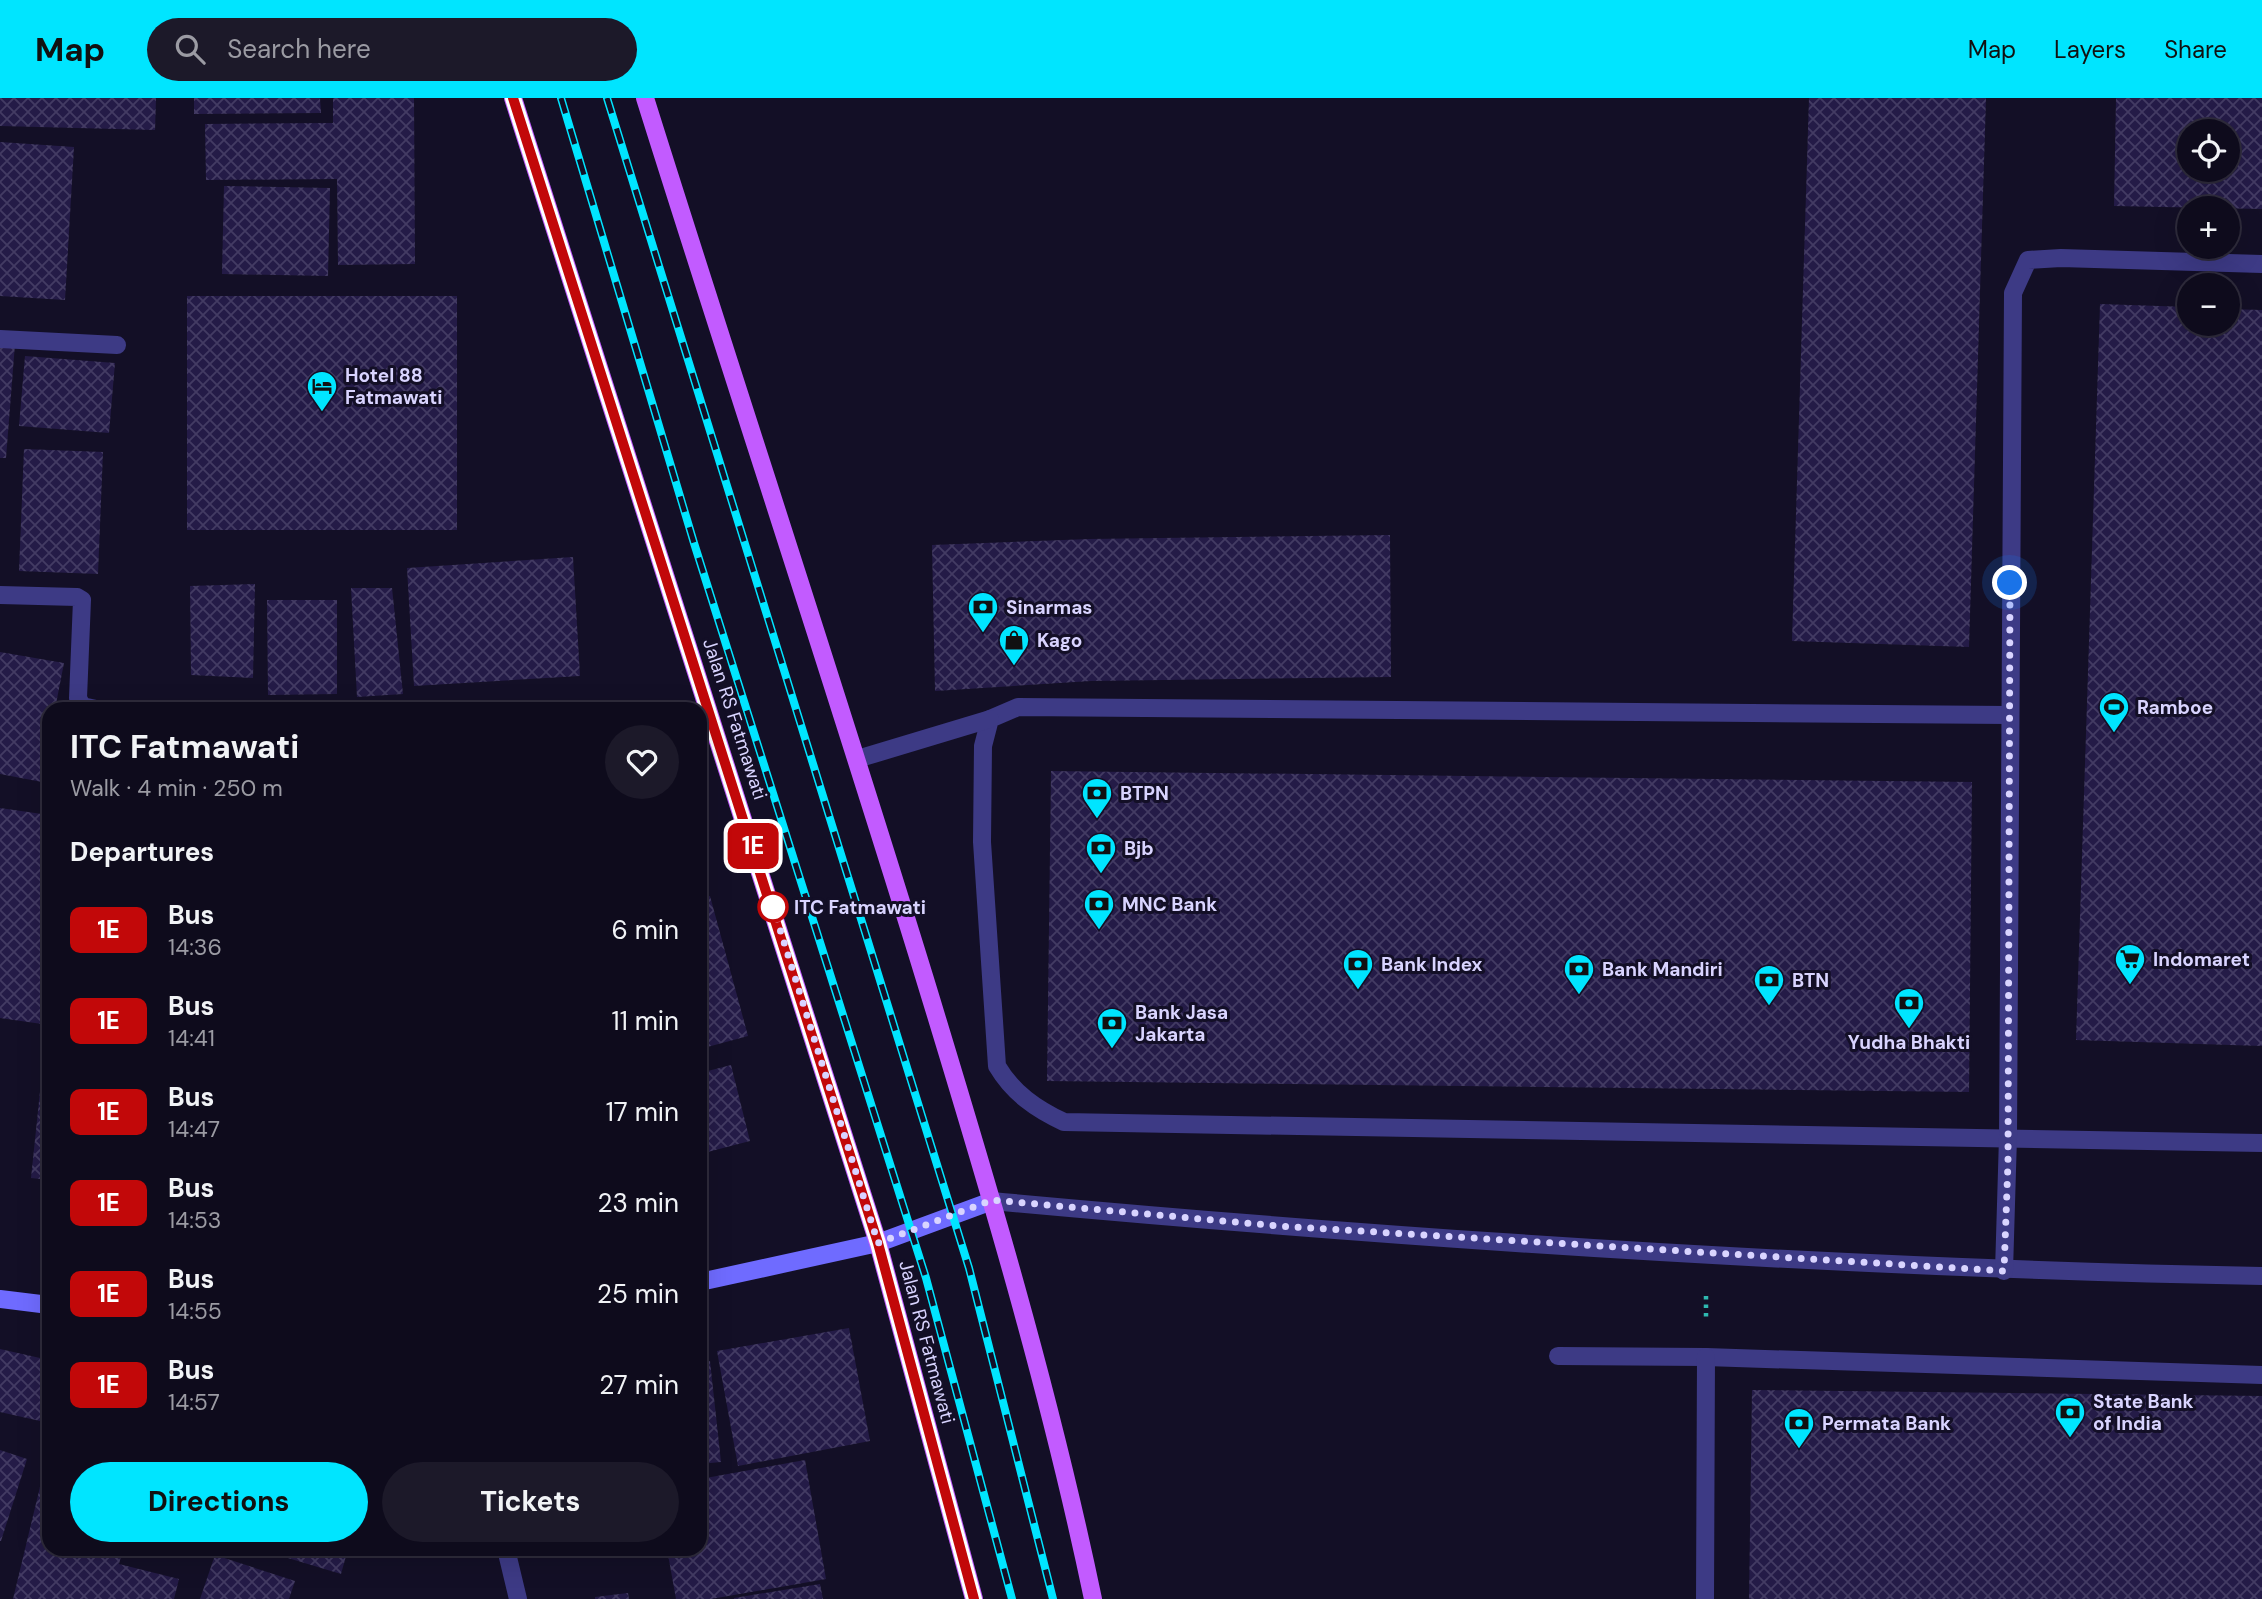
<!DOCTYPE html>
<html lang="en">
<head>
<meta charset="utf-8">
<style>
	:root { --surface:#0e0b1c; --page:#1c1929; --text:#f1f3f6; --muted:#9b9ba3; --line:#2e2b3b; --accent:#00e5ff }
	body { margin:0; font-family:"DM Sans",sans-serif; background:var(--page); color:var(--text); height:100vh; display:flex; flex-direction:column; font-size:26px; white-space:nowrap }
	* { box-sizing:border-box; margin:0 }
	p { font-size:23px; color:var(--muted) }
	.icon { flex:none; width:38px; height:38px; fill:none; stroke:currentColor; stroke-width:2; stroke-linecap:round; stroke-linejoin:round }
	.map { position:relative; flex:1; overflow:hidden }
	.side { position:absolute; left:42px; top:604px; width:665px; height:854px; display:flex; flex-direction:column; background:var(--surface); border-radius:21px; box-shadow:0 7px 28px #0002,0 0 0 2px var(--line) }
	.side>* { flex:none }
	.badge { padding:0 14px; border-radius:10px; font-size:24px; line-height:46px }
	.tools { position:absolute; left:2177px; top:21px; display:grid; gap:14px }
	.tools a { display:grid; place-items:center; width:63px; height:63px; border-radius:50%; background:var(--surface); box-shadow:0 7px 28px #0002,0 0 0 2px var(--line); font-size:35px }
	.you { position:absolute; width:35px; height:35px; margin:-18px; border:5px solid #fff; border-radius:50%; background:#1a73e8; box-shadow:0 0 0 10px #1a73e833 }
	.map>.badge { position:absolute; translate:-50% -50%; box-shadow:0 0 0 4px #fff }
	h2 { padding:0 28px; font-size:26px; line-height:63px }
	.round { display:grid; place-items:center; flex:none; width:74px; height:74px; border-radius:37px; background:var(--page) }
	.headline { display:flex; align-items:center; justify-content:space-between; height:119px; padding:0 28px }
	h1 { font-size:33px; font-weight:700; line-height:52px }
	.button { display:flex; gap:14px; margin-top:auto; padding:14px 28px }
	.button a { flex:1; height:80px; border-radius:42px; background:var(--accent); color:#111; font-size:28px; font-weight:700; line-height:80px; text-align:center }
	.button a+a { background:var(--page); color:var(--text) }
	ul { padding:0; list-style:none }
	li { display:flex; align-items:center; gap:21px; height:91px; padding:0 28px }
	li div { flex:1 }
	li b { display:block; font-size:26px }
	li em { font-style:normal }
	li .badge { min-width:77px; font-weight:700; text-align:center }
	header { display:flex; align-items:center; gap:42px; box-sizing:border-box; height:98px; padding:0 35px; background:var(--accent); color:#111 }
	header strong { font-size:33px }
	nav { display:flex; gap:38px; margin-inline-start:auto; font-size:24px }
	.search { width:490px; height:63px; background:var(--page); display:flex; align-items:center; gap:18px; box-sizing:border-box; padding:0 24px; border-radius:38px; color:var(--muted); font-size:26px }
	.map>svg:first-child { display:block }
</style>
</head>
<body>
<header>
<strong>Map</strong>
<div class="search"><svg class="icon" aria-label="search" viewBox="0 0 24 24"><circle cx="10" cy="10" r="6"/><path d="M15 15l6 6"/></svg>Search here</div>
<nav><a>Map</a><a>Layers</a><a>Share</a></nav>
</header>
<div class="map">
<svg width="2262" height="1501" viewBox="0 0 2262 1501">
	<defs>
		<pattern id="building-cross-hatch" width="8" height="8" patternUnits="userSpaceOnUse" patternTransform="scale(1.75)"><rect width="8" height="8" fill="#241b47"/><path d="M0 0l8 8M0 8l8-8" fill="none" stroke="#433b63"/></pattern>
	</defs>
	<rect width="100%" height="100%" fill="#130f26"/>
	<g fill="url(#building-cross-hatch)" fill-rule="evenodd">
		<path d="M0 0H156L155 32 0 28Z"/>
		<path d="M194 0H320L321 15 194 16Z"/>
		<path d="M333 0H414L415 166 338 167 337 81 206 82 205 26 333 25Z"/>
		<path d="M1809 0H1986L1969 549 1792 543Z"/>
		<path d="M2116 0H2262V111L2114 108ZM2189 33H2228V72H2189Z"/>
		<path d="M0 44 74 49 65 202 0 198Z"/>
		<path d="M224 88 330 90 328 178 222 176Z"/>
		<rect x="187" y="198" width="270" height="234"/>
		<path d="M2100 206 2189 209V226H2228V211L2262 212V948L2076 942Z"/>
		<path d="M0 245 15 246 6 360H0Z"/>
		<path d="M25 258 115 265 109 335 19 328Z"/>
		<path d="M24 351 103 354 98 476 19 473Z"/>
		<path d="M1390 437 1391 579 1091 583 935 593 932 447 1089 441Z"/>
		<path d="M573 459 580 578 414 588 407 470Z"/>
		<path d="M255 486 253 580 191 577 190 488Z"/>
		<path d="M351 490H392L403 596 357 599Z"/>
		<path d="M267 502H337V596L268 597Z"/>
		<path d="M0 554 64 565 55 611H49V645L42 684 0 676Z"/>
		<path d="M1051 673 1972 684 1969 994 1047 983Z"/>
		<path d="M0 710 49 717V927L0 920Z"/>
		<path d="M710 798 748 938 700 951V800Z"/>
		<path d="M44 955 49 956V1082L31 1080Z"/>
		<path d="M731 967 750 1043 700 1056V975Z"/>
		<path d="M849 1230 870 1343 738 1368 717 1253Z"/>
		<path d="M0 1251 49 1262V1325L0 1314Z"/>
		<path d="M710 1263 721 1364 700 1366V1264Z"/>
		<path d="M1752 1292 2262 1298V1501H1749Z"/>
		<path d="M0 1352 27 1361 1 1443H0Z"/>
		<path d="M805 1362 826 1481 711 1501H676L667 1451H700V1381Z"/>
		<path d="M46 1364H49V1451H123L119 1466 179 1481 174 1501H13Z"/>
		<path d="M258 1451H348L341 1476Z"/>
		<path d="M215 1457 295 1483 289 1501H200Z"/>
		<path d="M820 1486 823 1501H734V1500Z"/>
		<path d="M628 1495 629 1501H595V1499Z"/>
	</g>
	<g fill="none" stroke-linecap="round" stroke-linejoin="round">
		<path stroke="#2fb8b0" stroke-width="4.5" stroke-dasharray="3.5 5" stroke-linecap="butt" d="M1706 1198V1220"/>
		<g stroke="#3d3a85" stroke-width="18">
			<path d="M2009 617 1018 609 990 621 983 648 982 744 997 968C1013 995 1036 1011 1064 1024L2262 1045"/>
			<path d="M857 661 990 621"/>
			<path d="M992 1103C1414 1142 1838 1170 2262 1178"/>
			<path d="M2004 1173 2008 1039 2013 195 2028 162 2061 160 2262 166"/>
			<path d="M1558 1258 1706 1259 2262 1277"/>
			<path d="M506 1451 518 1501"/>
			<path d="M1705 1501 1706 1259"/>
		</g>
		<g stroke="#3d3a85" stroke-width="18">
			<path d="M0 241 117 247"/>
			<path d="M0 497 77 499 82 502 78 600 82 608 96 611"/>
		</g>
		<g stroke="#6f6bff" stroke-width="18">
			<path d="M700 1184 878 1145 992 1103"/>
			<path d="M0 1201 49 1207"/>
		</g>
		<g stroke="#c25bff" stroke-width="18">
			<path d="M513 0 878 1145 974 1501"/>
			<path d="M645 0C737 293 834 585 924 878 987 1084 1049 1290 1093 1501"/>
		</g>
		<g stroke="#00e5ff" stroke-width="8">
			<g id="rail">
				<path d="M561 0 694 445 926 1180 1012 1501"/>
				<path d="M607 0 969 1170 1053 1501"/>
			</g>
		</g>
		<use href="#rail" stroke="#130f26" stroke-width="5" stroke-dasharray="16" stroke-linecap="butt"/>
	</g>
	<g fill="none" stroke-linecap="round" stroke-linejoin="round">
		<g stroke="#fff" stroke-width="16">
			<path id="line" d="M513 0 878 1145 974 1501"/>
		</g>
		<use href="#line" stroke="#c20809" stroke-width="10"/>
		<path stroke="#d9d4ff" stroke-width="7" stroke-dasharray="0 12.6" d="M773 809 878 1145 992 1102 1279 1128 2004 1173 2008 1064 2010 485"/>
	</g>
	<defs>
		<g id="hotel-pin" transform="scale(1.575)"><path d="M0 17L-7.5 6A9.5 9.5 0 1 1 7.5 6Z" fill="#00e5ff" stroke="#130f26"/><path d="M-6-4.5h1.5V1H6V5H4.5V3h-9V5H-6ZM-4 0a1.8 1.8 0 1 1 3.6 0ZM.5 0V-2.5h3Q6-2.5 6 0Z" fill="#111"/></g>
		<g id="bank-pin" transform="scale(1.575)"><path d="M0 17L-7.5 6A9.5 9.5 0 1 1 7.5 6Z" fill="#00e5ff" stroke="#130f26"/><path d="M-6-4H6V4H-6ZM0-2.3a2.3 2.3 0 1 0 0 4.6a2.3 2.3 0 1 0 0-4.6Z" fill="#111"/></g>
		<g id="shop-pin" transform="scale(1.575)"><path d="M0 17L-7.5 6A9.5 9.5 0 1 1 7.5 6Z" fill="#00e5ff" stroke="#130f26"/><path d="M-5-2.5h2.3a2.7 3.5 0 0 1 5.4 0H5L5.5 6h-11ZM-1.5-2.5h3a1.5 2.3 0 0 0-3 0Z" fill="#111"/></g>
		<g id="stadium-pin" transform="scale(1.575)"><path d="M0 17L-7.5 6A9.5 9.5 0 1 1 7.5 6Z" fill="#00e5ff" stroke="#130f26"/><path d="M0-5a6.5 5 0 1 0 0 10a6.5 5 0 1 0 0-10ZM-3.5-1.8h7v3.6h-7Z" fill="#111"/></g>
		<g id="supermarket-pin" transform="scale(1.575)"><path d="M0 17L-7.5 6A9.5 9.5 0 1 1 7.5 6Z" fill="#00e5ff" stroke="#130f26"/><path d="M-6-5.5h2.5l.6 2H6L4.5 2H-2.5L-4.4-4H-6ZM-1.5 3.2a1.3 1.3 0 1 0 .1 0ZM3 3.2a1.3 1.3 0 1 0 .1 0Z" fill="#111"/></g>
	</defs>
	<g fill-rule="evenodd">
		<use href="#hotel-pin" x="322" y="288"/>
		<use href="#bank-pin" x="983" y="509"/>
		<use href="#shop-pin" x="1014" y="542"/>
		<use href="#stadium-pin" x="2114" y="609"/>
		<use href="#bank-pin" x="1097" y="695"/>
		<use href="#bank-pin" x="1101" y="750"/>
		<use href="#bank-pin" x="1099" y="806"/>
		<use href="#supermarket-pin" x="2130" y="861"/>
		<use href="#bank-pin" x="1358" y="866"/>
		<use href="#bank-pin" x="1579" y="871"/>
		<use href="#bank-pin" x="1769" y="882"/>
		<use href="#bank-pin" x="1909" y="905"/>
		<use href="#bank-pin" x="1112" y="925"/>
		<use href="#bank-pin" x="2070" y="1314"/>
		<use href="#bank-pin" x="1799" y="1325"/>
	</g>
	<circle fill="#fff" stroke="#c20809" stroke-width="3.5" cx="773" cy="809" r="14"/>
	<g text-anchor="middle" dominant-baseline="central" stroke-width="6" stroke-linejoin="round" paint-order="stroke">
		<g font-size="19" font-weight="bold" fill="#d9d4ff" stroke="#130f26" text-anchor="start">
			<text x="345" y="277">Hotel 88<tspan x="345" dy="22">Fatmawati</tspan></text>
			<text x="1006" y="509">Sinarmas</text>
			<text x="1037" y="542">Kago</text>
			<text x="2137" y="609">Ramboe</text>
			<text x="1120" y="695">BTPN</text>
			<text x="1124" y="750">Bjb</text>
			<text x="1122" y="806">MNC Bank</text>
			<text x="2153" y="861">Indomaret</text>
			<text x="1381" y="866">Bank Index</text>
			<text x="1602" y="871">Bank Mandiri</text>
			<text x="1792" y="882">BTN</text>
			<text x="1135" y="914">Bank Jasa<tspan x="1135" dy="22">Jakarta</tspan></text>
			<text x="1909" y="944" text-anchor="middle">Yudha Bhakti</text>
			<text x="2093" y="1303">State Bank<tspan x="2093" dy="22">of India</tspan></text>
			<text x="1822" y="1325">Permata Bank</text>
		</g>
		<g font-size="19" fill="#d9d4ff" stroke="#130f26">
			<text transform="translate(735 621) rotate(72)">Jalan RS Fatmawati</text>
			<text transform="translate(927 1244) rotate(75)">Jalan RS Fatmawati</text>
		</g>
		<g font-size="19" font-weight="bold" fill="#d9d4ff" stroke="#130f26" text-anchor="start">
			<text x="794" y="809">ITC Fatmawati</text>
		</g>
	</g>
</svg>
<div class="tools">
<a><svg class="icon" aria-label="locate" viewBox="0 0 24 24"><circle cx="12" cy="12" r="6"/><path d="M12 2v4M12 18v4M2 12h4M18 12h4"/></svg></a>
<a>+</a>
<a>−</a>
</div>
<div class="you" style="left:2010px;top:485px"></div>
<b class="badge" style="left:753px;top:748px;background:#c20809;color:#fff">1E</b>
<section class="side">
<div class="headline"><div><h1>ITC Fatmawati</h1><p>Walk · 4 min · 250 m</p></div><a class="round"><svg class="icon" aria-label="heart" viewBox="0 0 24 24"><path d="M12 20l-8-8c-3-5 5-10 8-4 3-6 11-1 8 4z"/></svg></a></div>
<h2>Departures</h2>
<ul>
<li><span class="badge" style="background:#c20809;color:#fff">1E</span><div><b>Bus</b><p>14:36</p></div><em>6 min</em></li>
<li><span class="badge" style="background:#c20809;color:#fff">1E</span><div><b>Bus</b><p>14:41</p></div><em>11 min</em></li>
<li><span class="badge" style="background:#c20809;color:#fff">1E</span><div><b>Bus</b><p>14:47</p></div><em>17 min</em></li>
<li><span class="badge" style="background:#c20809;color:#fff">1E</span><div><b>Bus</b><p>14:53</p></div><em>23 min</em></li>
<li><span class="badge" style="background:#c20809;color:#fff">1E</span><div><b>Bus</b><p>14:55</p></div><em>25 min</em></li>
<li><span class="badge" style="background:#c20809;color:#fff">1E</span><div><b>Bus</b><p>14:57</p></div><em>27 min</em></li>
</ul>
<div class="button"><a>Directions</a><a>Tickets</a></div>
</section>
</div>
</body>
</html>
